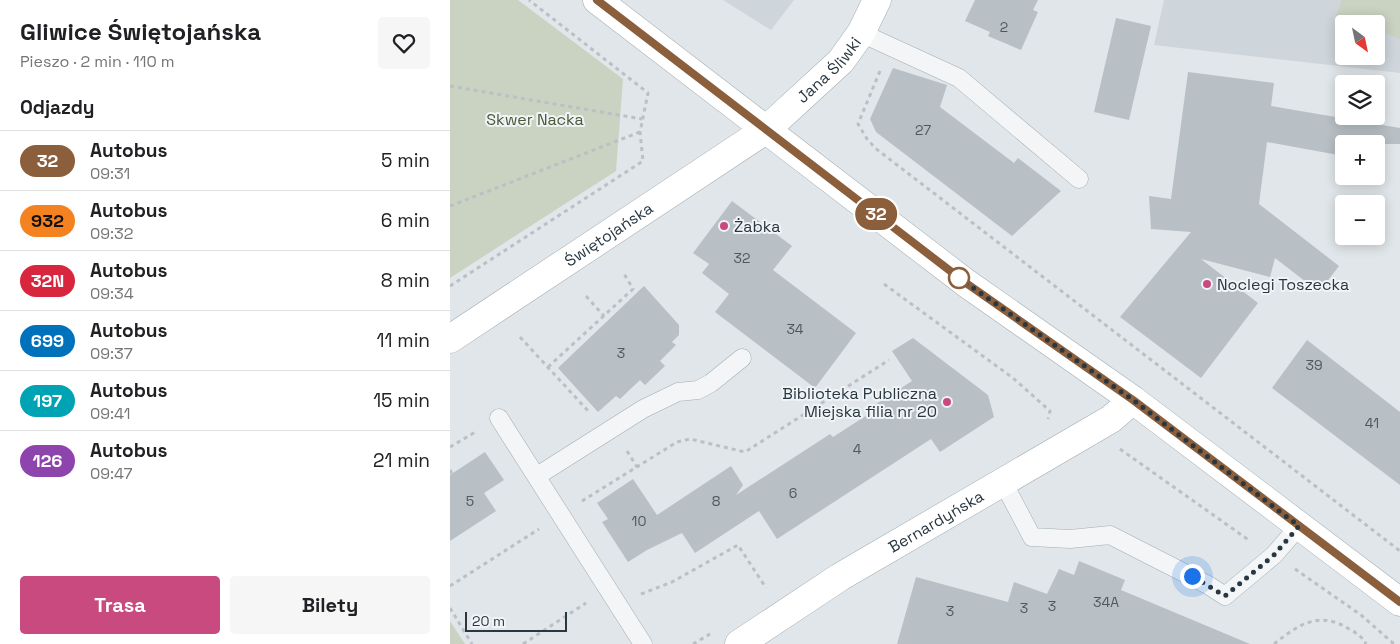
<!DOCTYPE html>
<html lang="pl">
<head>
<meta charset="utf-8">
<style>
	:root { --surface:#fff; --page:#f6f6f6; --text:#202124; --muted:#757577; --line:#e0e0e0; --accent:#c94a7e }
	body { margin:0; font-family:"Space Grotesk",sans-serif; background:var(--page); color:var(--text); height:100vh; display:flex; flex-direction:column; font-size:19px; white-space:nowrap }
	* { box-sizing:border-box; margin:0 }
	p { font-size:16px; color:var(--muted) }
	.icon { flex:none; width:28px; height:28px; fill:none; stroke:currentColor; stroke-width:2; stroke-linecap:round; stroke-linejoin:round }
	.map { position:relative; flex:1; overflow:hidden }
	.panel { display:flex; flex-direction:column; background:var(--surface); width:450px }
	.panel>* { flex:none }
	.badge { padding:0 10px; border-radius:16px; font-size:18px; line-height:32px }
	.needle { width:32px; rotate:147deg }
	.fabs { position:absolute; left:885px; top:15px; display:grid; gap:10px }
	.fabs a { display:grid; place-items:center; width:50px; height:50px; border-radius:5px; background:var(--surface); box-shadow:0 2px 12px #0003; font-size:25px }
	.scale { position:absolute; left:15px; bottom:12px; width:102px; box-sizing:border-box; padding-left:5px; border:2px solid #293740; border-top:0; font-size:14px; line-height:18px; white-space:nowrap; color:#293740; -webkit-text-stroke:4px #f0f4f6; paint-order:stroke }
	.you { position:absolute; width:25px; height:25px; margin:-12px; border:4px solid #fff; border-radius:50%; background:#1a73e8; box-shadow:0 0 0 8px #1a73e833 }
	.map>.badge { position:absolute; translate:-50% -50%; box-shadow:0 0 0 2px #fff }
	h2 { padding:0 20px; font-size:19px; line-height:45px }
	.round { display:grid; place-items:center; flex:none; width:52px; height:52px; border-radius:5px; background:var(--page) }
	.head { display:flex; align-items:center; justify-content:space-between; height:85px; padding:0 20px }
	h1 { font-size:24px; font-weight:800; line-height:38px }
	.action { display:flex; gap:10px; margin-top:auto; padding:10px 20px }
	.action a { flex:1; height:58px; border-radius:5px; background:var(--accent); color:#fff; font-size:20px; font-weight:800; line-height:58px; text-align:center }
	.action a+a { background:var(--page); color:var(--text) }
	ul { padding:0; list-style:none }
	li { display:flex; align-items:center; gap:15px; height:60px; padding:0 20px; border-top:1px solid var(--line) }
	li div { flex:1 }
	li b { display:block; font-size:19px }
	li em { font-style:normal }
	li .badge { min-width:55px; font-weight:700; text-align:center }
	main { display:flex; flex:1; min-height:0 }
	.map>svg:first-child { display:block }
</style>
</head>
<body>
<main>
<section class="panel">
<div class="head"><div><h1>Gliwice Świętojańska</h1><p>Pieszo · 2 min · 110 m</p></div><a class="round"><svg class="icon" aria-label="heart" viewBox="0 0 24 24"><path d="M12 20l-8-8c-3-5 5-10 8-4 3-6 11-1 8 4z"/></svg></a></div>
<h2>Odjazdy</h2>
<ul>
<li><span class="badge" style="background:#8b5e3c;color:#fff">32</span><div><b>Autobus</b><p>09:31</p></div><em>5 min</em></li>
<li><span class="badge" style="background:#f58220;color:#111">932</span><div><b>Autobus</b><p>09:32</p></div><em>6 min</em></li>
<li><span class="badge" style="background:#d7263d;color:#fff">32N</span><div><b>Autobus</b><p>09:34</p></div><em>8 min</em></li>
<li><span class="badge" style="background:#0072bc;color:#fff">699</span><div><b>Autobus</b><p>09:37</p></div><em>11 min</em></li>
<li><span class="badge" style="background:#00a3b4;color:#fff">197</span><div><b>Autobus</b><p>09:41</p></div><em>15 min</em></li>
<li><span class="badge" style="background:#8e44ad;color:#fff">126</span><div><b>Autobus</b><p>09:47</p></div><em>21 min</em></li>
</ul>
<div class="action"><a>Trasa</a><a>Bilety</a></div>
</section>
<div class="map">
<svg width="950" height="644" viewBox="0 0 950 644">
	<rect width="100%" height="100%" fill="#e0e6e9"/>
	<g fill="#ced6db" fill-rule="evenodd">
		<path d="M273 0H344L321 30Z"/>
		<path d="M714 0H950V73L704 45ZM894 24H926V56H894Z"/>
	</g>
	<g fill="#cad2c2">
		<path d="M0 0H68L173 79 166 171 0 278Z"/>
		<path d="M892 0H950V39L926 30V24H908L886 16Z"/>
		<path d="M0 621 15 644H0Z"/>
	</g>
	<g fill="#b8c0c5">
		<path d="M525 0H588L583 10 588 12 571 50 538 36 540 32 515 21Z"/>
		<path d="M666 18 701 26 679 120 644 112Z"/>
		<path d="M443 68 497 85 490 107 564 163 568 158 611 191 562 236 426 132 420 119Z"/>
		<path d="M738 72 824 83 821 106 950 128V144H894V156L817 142 809 204 889 266 869 292 825 258 820 277 751 259 808 303 751 378 670 317 741 232 701 229 699 196 721 199Z"/>
		<path d="M282 201 342 246 323 270 406 333 365 388 265 312 279 294 252 273 259 264 243 253Z"/>
		<path d="M194 286 229 325V335L222 342 226 345 210 361 215 366 195 385 190 380 170 399 166 396 148 412 108 368Z"/>
		<path d="M463 338 538 395 544 417 490 452 481 439 327 539 309 511 245 553 232 533 197 550 178 562 152 522 158 519 147 503 183 479 207 515 281 466 293 485 286 495 380 434 383 437 425 410 423 406 462 381 442 351Z"/>
		<path d="M857 340 950 412V485L822 388Z"/>
		<path d="M35 452 54 480 34 493 46 511 0 541V475Z"/>
		<path d="M629 561 675 580 671 590 800 644H447L466 577 558 602 564 582 597 594 609 569 624 575Z"/>
	</g>
	<g fill="none" stroke-linecap="round" stroke-linejoin="round">
		<g stroke="#a5aeb3" stroke-width="19">
			<g id="lane">
				<path d="M411 33 509 78 629 179"/>
				<path d="M49 418 193 644"/>
				<path d="M87 476 193 409 228 392 248 390 261 383 292 358"/>
				<path d="M553 482 582 537 620 539 660 535 758 585 775 596 824 555 849 526"/>
			</g>
		</g>
		<g stroke="#a5aeb3" stroke-width="29">
			<g id="secondary">
				<path d="M147 0 516 283 683 400 950 602"/>
				<path id="s1" d="M0 339 317 129 391 61 411 33 427 0"/>
				<path id="s2" d="M289 644 390 577 661 419 683 400"/>
			</g>
		</g>
		<g stroke="#bac0c4" stroke-width="3" stroke-dasharray="4 4" stroke-linecap="butt">
			<path d="M430 71 408 124 417 139 425 148 950 551"/>
			<path d="M0 86 192 119"/>
			<path d="M0 206 190 132"/>
			<path d="M434 284 563 378 600 411 598 419"/>
			<path d="M0 286 193 161 190 132 198 93 79 0"/>
			<path d="M136 296 154 316"/>
			<path d="M70 337 140 413"/>
			<path d="M98 367 183 289 173 272"/>
			<path d="M0 447 27 431"/>
			<path d="M670 449 800 541"/>
			<path d="M177 451 187 467"/>
			<path d="M0 470 2 474"/>
			<path d="M132 501 227 442 240 439 295 452 439 360"/>
			<path d="M845 569 911 615 944 644"/>
			<path d="M0 586 89 529"/>
			<path d="M191 594 222 582 288 545 316 588"/>
			<path d="M0 608 22 644"/>
			<path d="M73 644 136 603"/>
			<path d="M243 644 260 634"/>
			<path d="M824 644C848 625 869 610 899 629 906 633 912 636 916 644"/>
		</g>
		<use href="#lane" stroke="#f3f5f7" stroke-width="18"/>
		<use href="#secondary" stroke="#fff" stroke-width="28"/>
	</g>
	<g fill="none" stroke-linecap="round" stroke-linejoin="round">
		<g stroke="#fff" stroke-width="11">
			<path id="line" d="M147 0 516 283 683 400 950 602"/>
		</g>
		<use href="#line" stroke="#8b5e3c" stroke-width="8"/>
		<path stroke="#293740" stroke-width="5" stroke-dasharray="0 9" d="M509 278 683 400 849 526 824 555 775 596 742 576"/>
	</g>
	<g fill="#c94a7e" stroke="#f0f4f6" stroke-width="2">
		<circle cx="274" cy="226" r="5"/>
		<circle cx="757" cy="284" r="5"/>
		<circle cx="497" cy="402" r="5"/>
	</g>
	<circle fill="#fff" stroke="#8b5e3c" stroke-width="2.5" cx="509" cy="278" r="10"/>
	<g text-anchor="middle" dominant-baseline="central" stroke-width="4" stroke-linejoin="round" paint-order="stroke">
		<g font-size="14" fill="#4d5961">
			<text x="554" y="27">2</text>
			<text x="473" y="130">27</text>
			<text x="292" y="258">32</text>
			<text x="345" y="329">34</text>
			<text x="171" y="353">3</text>
			<text x="864" y="365">39</text>
			<text x="922" y="423">41</text>
			<text x="407" y="449">4</text>
			<text x="343" y="493">6</text>
			<text x="20" y="501">5</text>
			<text x="266" y="501">8</text>
			<text x="189" y="521">10</text>
			<text x="656" y="602">34A</text>
			<text x="602" y="606">3</text>
			<text x="574" y="608">3</text>
			<text x="500" y="611">3</text>
		</g>
		<g font-size="16" fill="#293740" stroke="#f0f4f6">
			<text stroke="none"><textPath href="#s1" startOffset="466">Jana Śliwki</textPath></text>
			<text stroke="none"><textPath href="#s1" startOffset="190">Świętojańska</textPath></text>
			<text stroke="none"><textPath href="#s2" startOffset="232">Bernardyńska</textPath></text>
		</g>
		<g font-size="16" fill="#475b37" stroke="#f0f4f6">
			<text x="85" y="119">Skwer Nacka</text>
		</g>
		<g font-size="16" fill="#293740" stroke="#f0f4f6" text-anchor="start">
			<text x="284" y="226">Żabka</text>
			<text x="767" y="284">Noclegi Toszecka</text>
			<text x="487" y="393" text-anchor="end">Biblioteka Publiczna<tspan x="487" dy="18">Miejska filia nr 20</tspan></text>
		</g>
	</g>
</svg>
<div class="fabs">
<a><svg class="needle" viewBox="-14 -14 28 28"><path d="M0-13l5 13h-10z" fill="#e53935"/><path d="M0 13l5-13h-10z" fill="#757577"/></svg></a>
<a><svg class="icon" aria-label="layers" viewBox="0 0 24 24"><path d="M12 4l9 5-9 5-9-5zM3 14l9 5 9-5"/></svg></a>
<a>+</a>
<a>−</a>
</div>
<div class="scale">20 m</div>
<div class="you" style="left:742px;top:576px"></div>
<b class="badge" style="left:426px;top:214px;background:#8b5e3c;color:#fff">32</b>
</div>
</main>
</body>
</html>
